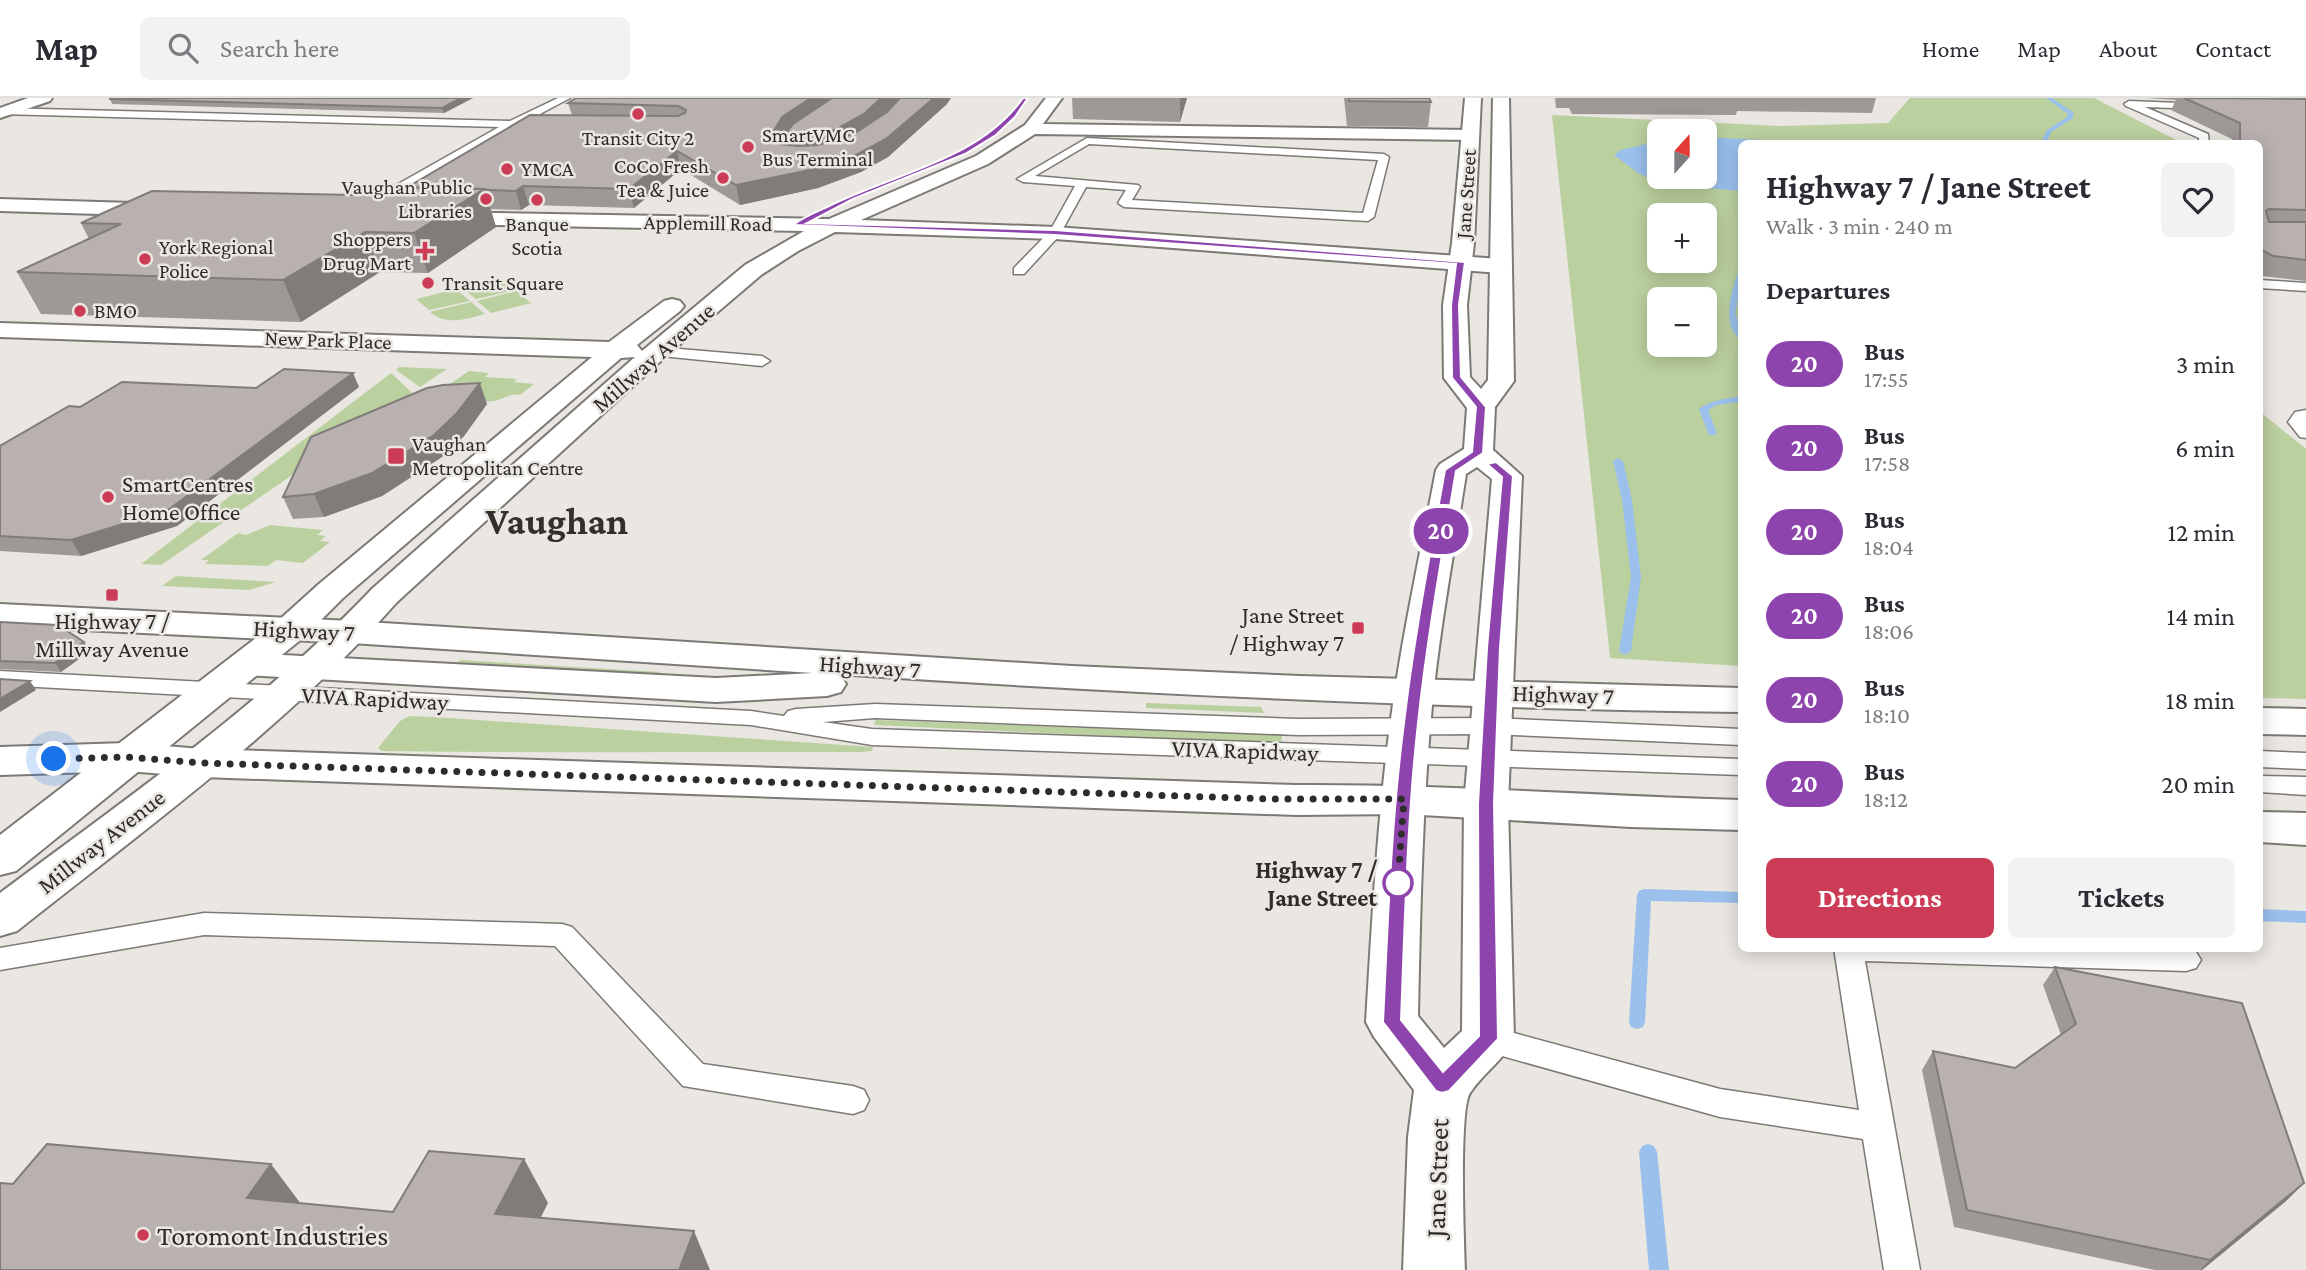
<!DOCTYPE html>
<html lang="en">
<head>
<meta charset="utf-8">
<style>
	:root { --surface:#fff; --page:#f2f2f3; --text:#2b2b33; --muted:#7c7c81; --line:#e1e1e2; --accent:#cc3c56 }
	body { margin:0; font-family:"Crimson Pro",serif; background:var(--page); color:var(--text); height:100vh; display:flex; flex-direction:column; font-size:26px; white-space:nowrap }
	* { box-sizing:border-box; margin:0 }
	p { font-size:23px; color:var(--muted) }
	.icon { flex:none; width:38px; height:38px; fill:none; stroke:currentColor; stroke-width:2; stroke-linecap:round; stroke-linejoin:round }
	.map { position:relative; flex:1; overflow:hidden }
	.details { position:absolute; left:1738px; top:42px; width:525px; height:812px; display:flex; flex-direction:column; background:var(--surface); border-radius:10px; box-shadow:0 4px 18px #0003 }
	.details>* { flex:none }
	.badge { padding:0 14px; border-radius:23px; font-size:24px; line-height:46px }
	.needle { width:46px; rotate:21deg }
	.controls { position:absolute; left:1647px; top:21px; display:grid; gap:14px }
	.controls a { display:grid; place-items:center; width:70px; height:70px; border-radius:10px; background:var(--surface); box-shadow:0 4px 18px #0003; font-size:35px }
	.you { position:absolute; width:35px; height:35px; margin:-18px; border:5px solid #fff; border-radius:50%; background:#1a73e8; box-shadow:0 0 0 10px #1a73e833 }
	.map>.badge { position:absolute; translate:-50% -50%; box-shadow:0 0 0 4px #fff }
	h2 { padding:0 28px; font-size:26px; line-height:63px }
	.round { display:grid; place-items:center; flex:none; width:74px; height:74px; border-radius:10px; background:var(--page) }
	.overview { display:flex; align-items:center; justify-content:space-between; height:119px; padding:0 28px }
	h1 { font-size:33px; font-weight:700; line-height:52px }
	.primary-button { display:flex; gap:14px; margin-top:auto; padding:14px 28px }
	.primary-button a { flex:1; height:80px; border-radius:10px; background:var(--accent); color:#fff; font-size:28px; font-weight:700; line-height:80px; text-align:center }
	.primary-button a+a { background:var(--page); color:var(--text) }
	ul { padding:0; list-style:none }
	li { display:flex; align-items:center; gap:21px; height:84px; padding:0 28px }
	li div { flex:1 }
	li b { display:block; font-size:26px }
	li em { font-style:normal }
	li .badge { min-width:77px; font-weight:700; text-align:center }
	header { display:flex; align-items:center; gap:42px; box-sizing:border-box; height:98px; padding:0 35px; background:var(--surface); border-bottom:2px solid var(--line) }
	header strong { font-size:33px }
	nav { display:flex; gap:38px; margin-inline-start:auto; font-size:24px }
	.search { width:490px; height:63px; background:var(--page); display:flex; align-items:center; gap:18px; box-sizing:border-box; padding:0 24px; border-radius:10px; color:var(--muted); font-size:26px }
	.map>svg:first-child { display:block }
</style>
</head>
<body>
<header>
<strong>Map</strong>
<div class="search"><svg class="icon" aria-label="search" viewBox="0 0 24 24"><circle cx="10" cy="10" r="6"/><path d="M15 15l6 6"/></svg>Search here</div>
<nav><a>Home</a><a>Map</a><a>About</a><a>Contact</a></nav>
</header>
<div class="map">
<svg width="2306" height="1172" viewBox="0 0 2306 1172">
	<rect width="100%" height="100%" fill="#eae6e1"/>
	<g fill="#bbd09f" fill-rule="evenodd">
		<path d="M1910 0H2094L2182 45 1741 46V568L1610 560 1552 17 1781 28 1888 25ZM1659 33H1704V79H1659ZM1659 117H1704V163H1659ZM1659 201H1704V247H1659Z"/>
		<path d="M482 185 508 186 515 192 476 201 462 190Z"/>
		<path d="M456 191 470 203 429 212 416 201Z"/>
		<path d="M516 193 531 205 491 215 477 203Z"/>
		<path d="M471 204 485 216C466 221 446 228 430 214Z"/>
		<path d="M399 269 447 271 420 289 396 272Z"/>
		<path d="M469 273 489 275 485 279 517 281 514 284 534 286 520 297C510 295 504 301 495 303 482 305 450 299 438 294Z"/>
		<path d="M391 275 412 295 161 467 141 466Z"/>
		<path d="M2259 313 2306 351V601L2259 600Z"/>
		<path d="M270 427 323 432 317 437 326 438 320 443 330 444 303 465 276 462 268 468 205 466 209 462H201L238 435 246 437Z"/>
		<path d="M176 478 276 484 249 492 162 488Z"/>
		<path d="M460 562 660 574 658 577 452 571Z"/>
		<path d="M1146 605 1261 609 1264 615 1146 610Z"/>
		<path d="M410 618 449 620 873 649 872 653 862 654C702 654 542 655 382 653L378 650 400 623Z"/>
		<path d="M876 622 1282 637 1281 646 874 627Z"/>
	</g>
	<path fill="#9ac0eb" d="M1705 39 1816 45 1741 46V93L1662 86 1638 75 1614 57 1621 52 1659 43V79H1704Z"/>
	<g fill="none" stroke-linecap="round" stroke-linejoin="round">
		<g fill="#9ac0eb" fill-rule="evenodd">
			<path d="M2046 0H2052L2074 15 2072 21 2051 34 2046 46H2040L2047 32 2067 19 2068 16Z"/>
			<path d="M1738 174H1741V189L1735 215 1741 231V242C1721 228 1731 194 1738 174Z"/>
			<path d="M1741 298V304L1717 307 1708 312 1717 335 1715 337H1709L1699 311C1711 302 1726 301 1741 298Z"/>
			<path d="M1618 360 1623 363 1632 402 1641 479 1631 553 1625 557 1619 553 1631 479 1622 402 1613 363Z"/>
			<path d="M1644 791 1741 794V805L1651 803 1645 924 1643 929 1637 931 1631 929 1629 924 1637 797 1639 793Z"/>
			<path d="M2259 811 2306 813V825L2259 823Z"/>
			<path d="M1648 1046 1654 1048 1657 1054 1669 1172H1649L1639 1054 1642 1048Z"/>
		</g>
		<g stroke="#7d7974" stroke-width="3">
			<g id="service">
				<path d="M558 0H570L525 24 547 25V29H513L374 109 370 108V102L499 29 0 16V10L510 23Z"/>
				<path d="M844 0H855L794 42 787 52 790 56 807 60V64L782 61 777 52 786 38Z"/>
				<path d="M2129 3 2205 6V10L2202 11 2145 9 2208 36 2209 46H2199V40L2126 8 2124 6Z"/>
				<path d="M1087 40 1384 56 1389 59 1374 119 1368 123 1124 109 1118 105 1126 92 1086 89 1059 138 1024 176H1014V170L1050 133 1075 88 1023 84 1017 81ZM1089 46 1378 62 1363 115 1132 102 1140 89 1138 87 1035 78Z"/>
				<path d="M2259 182 2306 185V193L2259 190Z"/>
				<path d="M656 249 762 258 770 263 762 268 651 257 648 254Z"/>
				<path d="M2306 312V340L2300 339 2288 324 2295 314Z"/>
				<path d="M0 573 751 613 784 618 788 613 796 611 875 606 1298 621 1490 620 1741 631V647L1490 636 1298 637 875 620 823 624 872 631 1741 661V677L872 647 751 627 0 587Z"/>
				<path d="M2259 653 2306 655V671L2259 669Z"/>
				<path d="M2259 678 2306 679V697L2259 694Z"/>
				<path d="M204 815 562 826 572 829 703 966 853 988 864 992 869 1002 864 1012 853 1016 683 988 555 848 204 837 0 872V850Z"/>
				<path d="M1834 850H2183L2196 854 2201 862 2196 870 2186 873 1865 863 1920 1172H1884L1863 1041 1720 1019 1488 954 1477 950 1473 941 1477 932 1488 928 1720 991 1859 1012Z"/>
			</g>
		</g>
		<g stroke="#7d7974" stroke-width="4">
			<g id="minor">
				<path d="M1046 0H1062L1043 26 1470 32 1479 37 1470 42 1035 36 988 66 861 122 1055 129 1500 161 1508 163 1511 168 1508 173 1500 175 1055 141 835 134 798 153 761 177 665 259 397 504C286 629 148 729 17 833L0 838V795C128 699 263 606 373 490L635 259 621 260 343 500 304 539 16 773 0 777V737L278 523 319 486 592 259 0 239V225L609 244 664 203 672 201 680 203 684 208 680 213 637 247 642 253 745 167 804 133 443 126 436 124 433 120 436 116 443 114 829 121 976 58 1025 27Z"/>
				<path d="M0 101 166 106 173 108 176 112 173 116 166 118 0 113Z"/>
			</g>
		</g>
		<g stroke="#7d7974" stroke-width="4">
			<path id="tertiary" d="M28 0H52L50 3 0 20V10Z"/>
		</g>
		<g stroke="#7d7974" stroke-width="4">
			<path id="secondary" d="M1465 0H1481L1474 145 1467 207 1470 279 1481 291 1488 282 1493 0H1509L1514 283 1495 309 1493 352 1522 378 1508 706 1514 941C1503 963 1483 975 1470 995 1459 1011 1464 1144 1465 1172H1403L1408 1039 1414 992 1374 939 1366 924C1372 825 1377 726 1390 628 1401 542 1420 457 1436 372L1440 366 1464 351 1467 310 1444 280 1443 207 1452 145ZM1477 369 1492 381 1464 706 1462 933 1444 950 1418 918C1420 822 1422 726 1430 630 1437 545 1453 460 1466 376Z"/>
		</g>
		<g stroke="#7d7974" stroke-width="4">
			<g id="primary">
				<path d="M0 506 351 523 1072 568 1300 578 1741 590V614C1439 610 1137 596 836 576L841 578 846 586 841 594 827 598 716 604 246 577 233 574 227 566 233 558 246 555 716 580 813 575 351 545 0 528Z"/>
				<path d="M2259 610 2306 611V637L2259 636Z"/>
				<path d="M127 645 202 651 1296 687C1445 686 1592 698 1741 702V732L1631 729 1404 716 1296 717 202 679 127 673 0 677V649Z"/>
				<path d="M2259 714 2306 715V747L2259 744Z"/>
			</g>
		</g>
		<use href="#service" fill="#fff" fill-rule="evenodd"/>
		<use href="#minor" fill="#fff" fill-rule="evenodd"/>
		<use href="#tertiary" fill="#fff" fill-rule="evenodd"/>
		<use href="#secondary" fill="#fff" fill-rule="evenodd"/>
		<use href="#primary" fill="#fff" fill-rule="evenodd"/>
	</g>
	<g fill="#9e9896" fill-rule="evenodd">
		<path d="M110 0H473L444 15 112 6Z"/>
		<path d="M900 0 883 16 947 6 888 59 861 74 818 90 740 107 681 71 634 110 529 107 521 112 491 111 496 129 428 175 380 174 301 224 41 216 17 174 89 141 81 125 355 97 408 89 572 17 568 5ZM787 34 789 47 779 46 785 36 788 34Z"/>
		<path d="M1072 0H1187L1180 24 1073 21Z"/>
		<path d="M1344 0H1429L1431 4 1428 29 1347 28Z"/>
		<path d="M1555 0H1876L1872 15 1737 13 1736 17 1572 16 1569 10H1556Z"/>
		<path d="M2145 0H2306V183L2262 178 2259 176V46H2232V41L2171 12 2176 2Z"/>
		<path d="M359 289 177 428 81 458 0 453V348L80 309 256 290Z"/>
		<path d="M487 306 464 338 442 359 382 398 324 419 293 421 283 399Z"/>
		<path d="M0 524 90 553 61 574 0 571Z"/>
		<path d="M2055 869 2304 1085 2286 1103 2202 1172H2155L1954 1129 1922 972 1933 953 2015 970 2061 937 2043 887Z"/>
	</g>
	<g fill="#817c7a">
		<path d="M461 0H473L444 15 442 10Z"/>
		<path d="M811 0H839L785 36 775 53 772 36 782 19Z"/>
		<path d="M881 0H900L866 33 807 56 804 38Z"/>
		<path d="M934 0H951L947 6 888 59 861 74 818 90 740 107 736 87Z"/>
		<path d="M1180 0H1187L1180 24Z"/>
		<path d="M677 53 681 71 634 110 629 91Z"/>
		<path d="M523 88 529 107 521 112 516 93Z"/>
		<path d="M484 91 496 129 428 175 414 135Z"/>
		<path d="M365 134 380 174 301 224 283 182Z"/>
		<path d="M353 275 359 289 177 428 81 458 71 442Z"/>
		<path d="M480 285 487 306 464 338 442 359 382 398 324 419 314 396Z"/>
		<path d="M84 544 90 553 61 574 55 565Z"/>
		<path d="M30 583 36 592 0 614V601Z"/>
		<path d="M524 1061 548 1105 521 1159 495 1116Z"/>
		<path d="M271 1066 304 1110 247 1100Z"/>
		<path d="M2304 1085 2286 1103 2202 1172H2200L2210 1162Z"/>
		<path d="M694 1133 710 1172H679Z"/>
	</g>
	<g fill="#b8b1af" stroke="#817c7a" stroke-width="2">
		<path d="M110 0H461L442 10 110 1Z"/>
		<path d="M576 0H811L782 19 772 36 779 46 799 48 818 47 855 35 887 14 900 0H934L886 41 858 56 815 71 736 87 677 53 629 91 523 88 516 93 408 89 530 17 678 18 685 15 686 12 678 8 568 5Z"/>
		<path d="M832 0H881L864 16 835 32 804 38 789 37 787 34 793 26Z"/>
		<path d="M1349 0H1429L1431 4 1349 3Z"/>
		<path d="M2184 0 2306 1V112L2269 111 2266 113 2269 124H2306V162L2273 158 2259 150V46H2240V25Z"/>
		<path d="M372 89 484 91 414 135 365 134 283 182 17 174 121 126 81 125 152 93 355 97Z"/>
		<path d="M284 271 353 275 168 412 71 442 0 438V348L69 308 80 309 122 284 256 290Z"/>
		<path d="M480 285 456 316 434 337 372 375 314 396 283 399 311 339 427 290 443 287Z"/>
		<path d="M0 524 58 527 84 544 55 565 0 563Z"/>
		<path d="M0 581 30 583 0 601Z"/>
		<path d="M2055 869 2242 905 2304 1085 2210 1162 1967 1112 1933 953 2015 970 2076 926Z"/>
		<path d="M47 1046 271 1066 247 1100 393 1114 429 1053 524 1061 495 1116 694 1133 679 1172H0V1085L13 1086Z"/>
	</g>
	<path fill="#8e44ad" stroke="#fff" stroke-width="2" d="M1023 0H1028L1015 19 996 37 965 56 853 101 807 125 1055 132 1465 164 1459 207 1461 279 1486 309 1483 355 1456 373C1442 457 1427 541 1418 625 1407 724 1405 823 1401 922L1443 974 1479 938 1478 706 1487 550 1502 379 1487 366 1496 364 1513 378 1500 550 1494 706 1498 941 1449 993 1442 995 1436 993 1383 924C1388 824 1391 724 1404 625 1414 540 1430 456 1445 372L1472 354 1476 309 1452 280 1451 207 1456 166 1055 137 793 127C803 119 816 114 827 109 894 75 978 63 1023 0Z"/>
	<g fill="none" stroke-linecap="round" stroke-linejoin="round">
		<path stroke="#2d2c29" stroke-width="7" stroke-dasharray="0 12.6" d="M54 661 127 659 202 665 1269 701H1404L1397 796 1398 785"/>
	</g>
	<g fill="#cc3c56" stroke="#eae6e1" stroke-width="2.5">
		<circle cx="638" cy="16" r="7"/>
		<circle cx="748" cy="49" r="7"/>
		<circle cx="507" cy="71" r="7"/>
		<circle cx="723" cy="80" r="7"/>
		<circle cx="486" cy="101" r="7"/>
		<circle cx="537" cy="102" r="7"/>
		<path d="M421.5 142.5h7v7h7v7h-7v7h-7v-7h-7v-7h7z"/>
		<circle cx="145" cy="161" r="7"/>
		<circle cx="428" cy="185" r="7"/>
		<circle cx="80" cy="213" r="7"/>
		<rect x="387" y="349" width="18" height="18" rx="3.5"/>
		<circle cx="108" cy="399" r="7"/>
		<rect x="105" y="490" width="14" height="14" rx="3.5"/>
		<rect x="1351" y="523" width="14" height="14" rx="3.5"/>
		<circle cx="143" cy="1137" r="7"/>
	</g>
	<circle fill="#fff" stroke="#8e44ad" stroke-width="3.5" cx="1398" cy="785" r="14"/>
	<g text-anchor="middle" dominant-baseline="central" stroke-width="5" stroke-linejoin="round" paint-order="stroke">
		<g font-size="21" fill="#2d2c29" stroke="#eae6e1" text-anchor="start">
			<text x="762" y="37">SmartVMC<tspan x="762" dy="24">Bus Terminal</tspan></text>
			<text x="638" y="40" text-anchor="middle">Transit City 2</text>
			<text x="709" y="68" text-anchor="end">CoCo Fresh<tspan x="709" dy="24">Tea &amp; Juice</tspan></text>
			<text x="521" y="71">YMCA</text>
			<text x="472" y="89" text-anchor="end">Vaughan Public<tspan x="472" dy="24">Libraries</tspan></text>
			<text x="537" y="126" text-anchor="middle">Banque<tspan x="537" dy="24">Scotia</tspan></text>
			<text x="411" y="141" text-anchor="end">Shoppers<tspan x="411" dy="24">Drug Mart</tspan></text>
			<text x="159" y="149">York Regional<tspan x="159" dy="24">Police</tspan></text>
			<text x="442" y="185">Transit Square</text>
			<text x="94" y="213">BMO</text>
			<text x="412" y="346">Vaughan<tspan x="412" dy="24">Metropolitan Centre</tspan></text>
		</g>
		<g font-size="21" fill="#2d2c29" stroke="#eae6e1">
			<text transform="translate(1466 96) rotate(-86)">Jane Street</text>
			<text transform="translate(708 125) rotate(1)">Applemill Road</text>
			<text transform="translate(328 242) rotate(2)">New Park Place</text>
		</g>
		<g font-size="24" fill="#2d2c29" stroke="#eae6e1">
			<text transform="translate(653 259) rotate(-41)">Millway Avenue</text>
			<text transform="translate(304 532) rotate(3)">Highway 7</text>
			<text transform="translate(870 568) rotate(4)">Highway 7</text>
			<text transform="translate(1563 596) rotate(2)">Highway 7</text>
			<text transform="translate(375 600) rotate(3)">VIVA Rapidway</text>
			<text transform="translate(1245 652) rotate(2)">VIVA Rapidway</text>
			<text transform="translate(101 743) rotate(-38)">Millway Avenue</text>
		</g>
		<g font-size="24" fill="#2d2c29" stroke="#eae6e1" text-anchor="start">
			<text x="122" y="385">SmartCentres<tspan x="122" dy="28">Home Office</tspan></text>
			<text x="1344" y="516" text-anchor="end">Jane Street<tspan x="1344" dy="28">/ Highway 7</tspan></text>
			<text x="112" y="522" text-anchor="middle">Highway 7 /<tspan x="112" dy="28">Millway Avenue</tspan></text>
		</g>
		<g font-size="24" font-weight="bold" fill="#2d2c29" stroke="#eae6e1" text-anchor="end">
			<text x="1377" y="771">Highway 7 /<tspan x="1377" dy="28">Jane Street</tspan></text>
		</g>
		<g font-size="28" fill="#2d2c29" stroke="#eae6e1">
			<text transform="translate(1437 1080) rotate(-88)">Jane Street</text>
		</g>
		<g font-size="28" fill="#2d2c29" stroke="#eae6e1" text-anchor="start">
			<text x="157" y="1137">Toromont Industries</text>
		</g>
		<g font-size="38" font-weight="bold" fill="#33302c" stroke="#eae6e1">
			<text x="557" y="423">Vaughan</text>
		</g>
	</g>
</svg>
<div class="controls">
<a><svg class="needle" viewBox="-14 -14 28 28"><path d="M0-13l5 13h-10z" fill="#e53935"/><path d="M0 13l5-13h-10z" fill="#7c7c81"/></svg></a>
<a>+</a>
<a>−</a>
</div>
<div class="you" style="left:54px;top:661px"></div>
<b class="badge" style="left:1441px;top:433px;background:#8e44ad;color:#fff">20</b>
<section class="details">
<div class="overview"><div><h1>Highway 7 / Jane Street</h1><p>Walk · 3 min · 240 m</p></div><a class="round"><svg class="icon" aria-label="heart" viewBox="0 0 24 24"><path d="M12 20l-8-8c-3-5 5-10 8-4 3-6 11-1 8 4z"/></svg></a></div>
<h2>Departures</h2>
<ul>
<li><span class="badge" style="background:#8e44ad;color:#fff">20</span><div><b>Bus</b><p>17:55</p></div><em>3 min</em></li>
<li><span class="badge" style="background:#8e44ad;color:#fff">20</span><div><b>Bus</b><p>17:58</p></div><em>6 min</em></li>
<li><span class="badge" style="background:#8e44ad;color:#fff">20</span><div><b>Bus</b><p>18:04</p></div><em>12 min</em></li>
<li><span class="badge" style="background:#8e44ad;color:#fff">20</span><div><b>Bus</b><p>18:06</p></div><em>14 min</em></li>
<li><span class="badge" style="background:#8e44ad;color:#fff">20</span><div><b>Bus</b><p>18:10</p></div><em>18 min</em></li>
<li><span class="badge" style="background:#8e44ad;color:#fff">20</span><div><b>Bus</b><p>18:12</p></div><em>20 min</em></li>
</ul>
<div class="primary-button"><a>Directions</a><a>Tickets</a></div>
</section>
</div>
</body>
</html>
